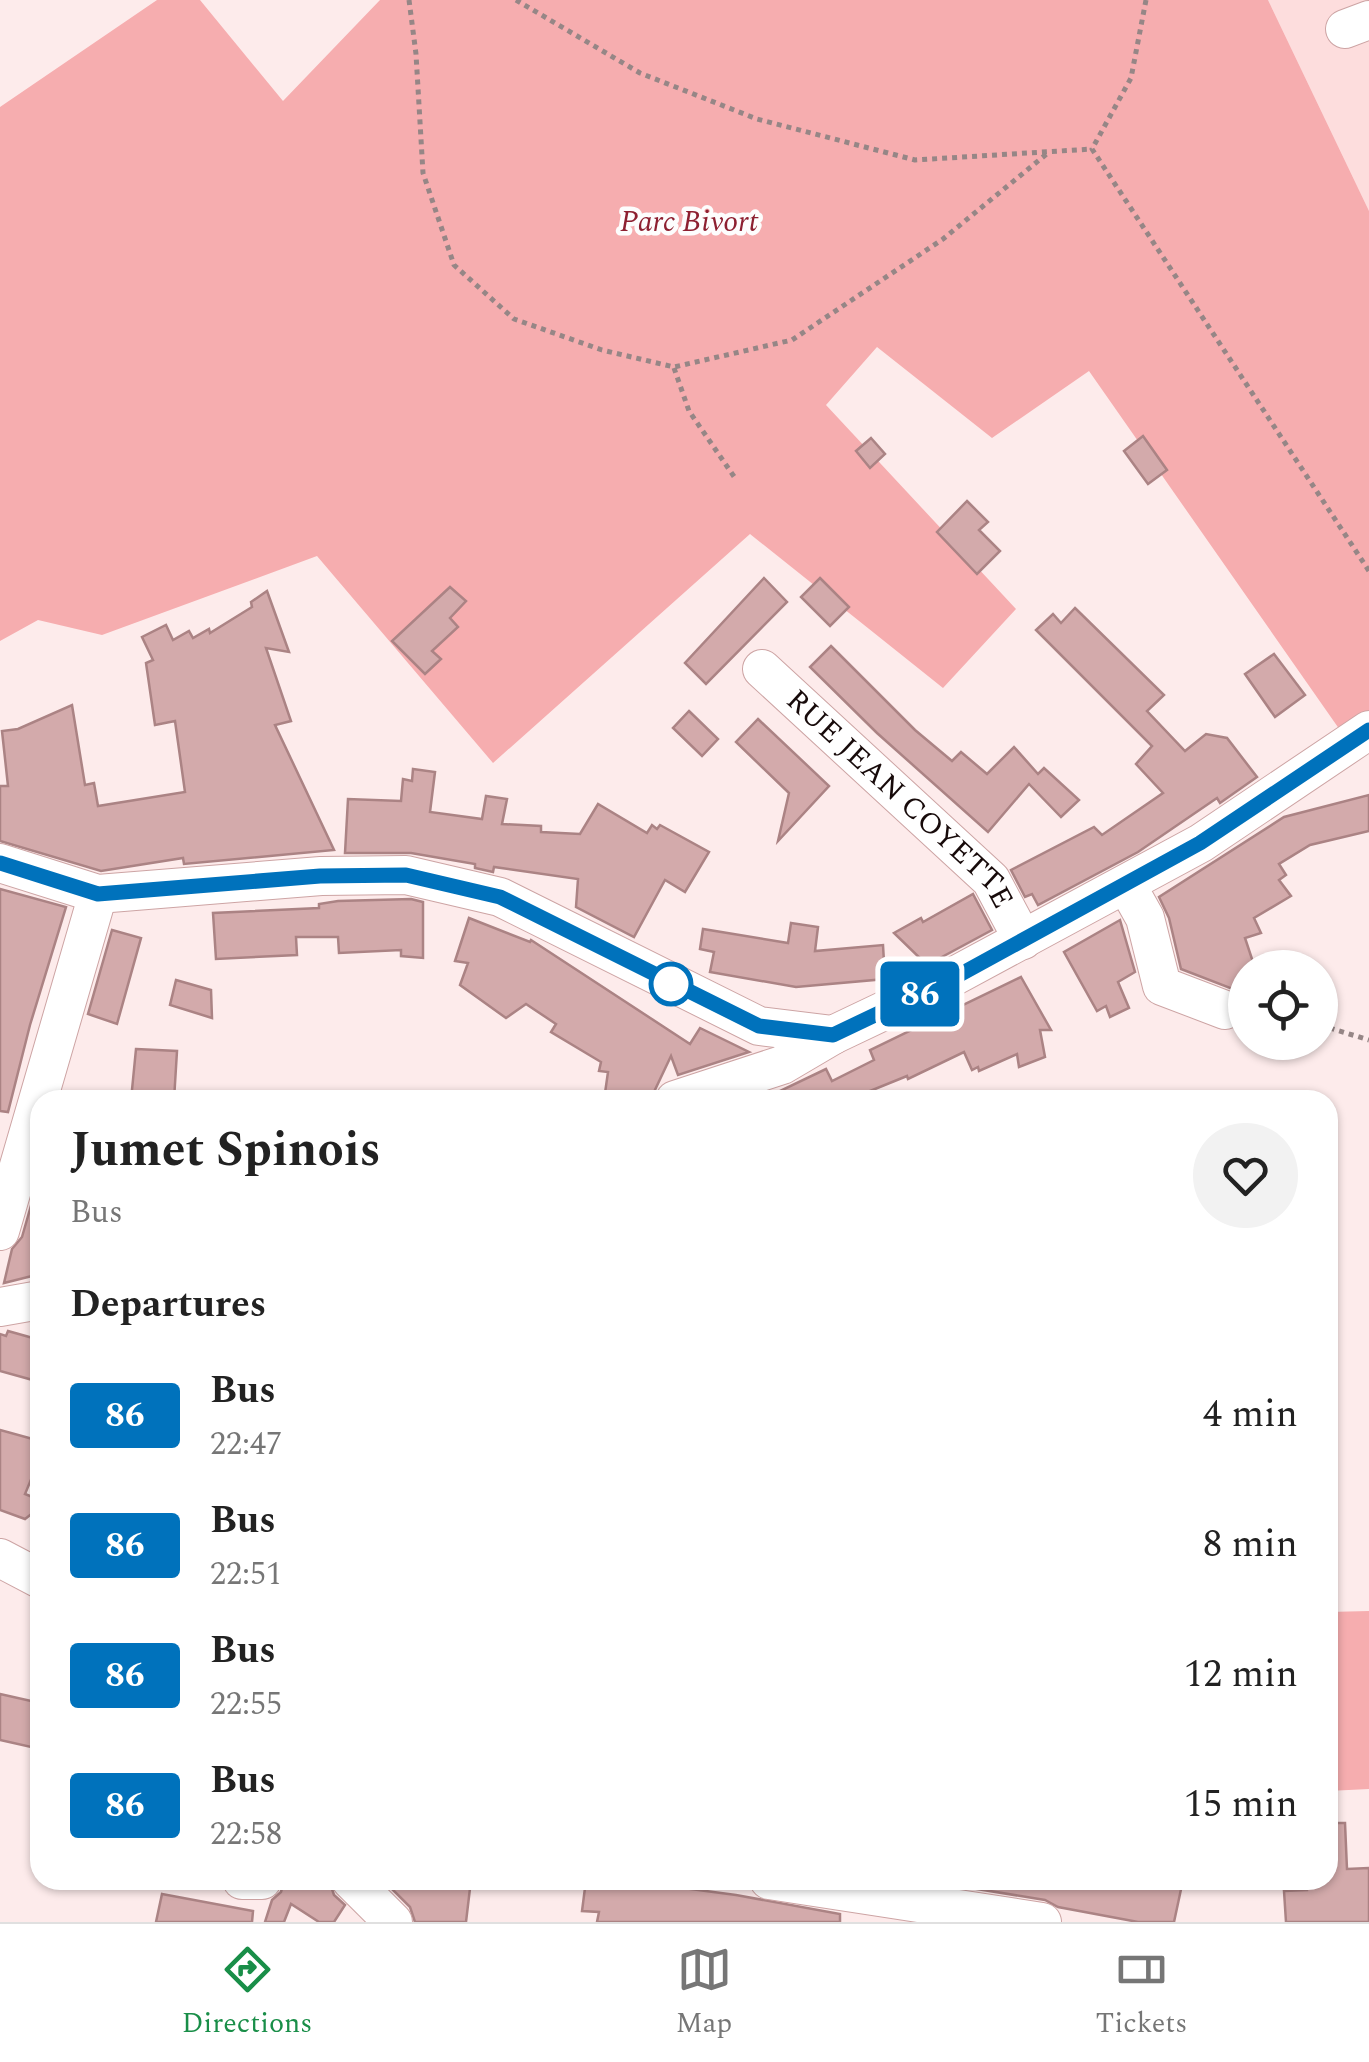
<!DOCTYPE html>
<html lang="en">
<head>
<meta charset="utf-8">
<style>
	:root { --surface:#fff; --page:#f2f2f2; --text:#222; --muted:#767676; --line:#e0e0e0; --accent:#198e48 }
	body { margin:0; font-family:Spectral,serif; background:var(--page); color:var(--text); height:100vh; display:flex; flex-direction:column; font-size:38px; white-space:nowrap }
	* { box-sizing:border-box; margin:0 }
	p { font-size:32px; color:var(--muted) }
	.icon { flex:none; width:55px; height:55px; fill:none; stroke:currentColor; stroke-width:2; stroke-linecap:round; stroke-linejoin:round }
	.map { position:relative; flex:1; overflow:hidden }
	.details { position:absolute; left:30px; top:1090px; width:1308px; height:800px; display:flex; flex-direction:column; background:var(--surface); border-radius:30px; box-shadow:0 2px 8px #0004 }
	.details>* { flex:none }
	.badge { padding:0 20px; border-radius:8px; font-size:35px; line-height:65px }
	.controls { position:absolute; left:1228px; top:950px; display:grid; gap:20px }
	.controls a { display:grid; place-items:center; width:110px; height:110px; border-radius:50%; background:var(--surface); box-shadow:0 2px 8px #0004; font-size:50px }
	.map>.badge { position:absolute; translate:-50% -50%; box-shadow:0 0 0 5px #fff }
	h2 { padding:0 40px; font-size:38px; line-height:90px }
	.round { display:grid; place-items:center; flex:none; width:105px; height:105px; border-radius:52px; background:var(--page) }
	.headline { display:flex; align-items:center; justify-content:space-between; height:170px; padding:0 40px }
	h1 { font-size:48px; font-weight:700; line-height:75px }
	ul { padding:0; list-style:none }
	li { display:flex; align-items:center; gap:30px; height:130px; padding:0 40px }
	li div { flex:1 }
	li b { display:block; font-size:38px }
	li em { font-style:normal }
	li .badge { min-width:110px; font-weight:700; text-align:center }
	.tab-bar { display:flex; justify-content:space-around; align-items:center; height:140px; border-top:2px solid var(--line); background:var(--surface); font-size:28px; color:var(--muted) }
	.tab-bar a { display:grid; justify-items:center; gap:5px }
	.tab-bar .on { color:var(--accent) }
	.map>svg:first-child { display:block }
</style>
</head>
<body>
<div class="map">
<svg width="1369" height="1922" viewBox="0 0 1369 1922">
	<rect width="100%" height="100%" fill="#fdebeb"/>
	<path fill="#fddddd" d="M1268 0H1369V211Z"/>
	<g fill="#f6adaf">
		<path d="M157 0H200L283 101 380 0H1268L1369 211V729L1349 743 1089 371 992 438 877 347 826 405 1016 609 943 688 750 534 493 763 317 556 102 635 38 620 0 641V107Z"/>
		<path d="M1369 1611V1789L1328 1791V1612Z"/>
	</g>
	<g fill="#d3aaab" stroke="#ab8384" stroke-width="2.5">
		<path d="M1143 436 1167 470 1148 484 1124 451Z"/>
		<path d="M871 438 885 454 870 468 856 451Z"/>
		<path d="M967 501 988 522 979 530 1000 551 977 574 937 532Z"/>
		<path d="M764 578 787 602 706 684 685 663Z"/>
		<path d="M820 578 849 607 830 626 801 597Z"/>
		<path d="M450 587 466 601 450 618 458 627 432 651 441 659 425 674 392 641Z"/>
		<path d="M267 591 289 652 266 648 291 721 275 725 334 850 184 864 183 858 101 871 0 841V786H8L2 731 18 729 72 705 85 785 94 783 98 806 185 792 175 721 155 725 146 663 153 660 142 637 166 625 173 640 189 631 193 638 209 629 210 633 252 607 251 602Z"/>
		<path d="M1075 608 1164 695 1147 711 1185 751 1206 734 1227 738 1257 777 1220 803 1217 798 1138 852 1038 905 1032 894 1025 897 1011 870 1094 827 1102 835 1163 793 1136 764 1152 746 1036 630 1053 614 1061 623Z"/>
		<path d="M831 646 915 730 952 761 961 752 987 774 1014 747 1038 774 1044 768 1079 800 1061 817 1029 784 988 832 877 733 810 667Z"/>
		<path d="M1274 654 1305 695 1275 717 1245 674Z"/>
		<path d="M689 711 718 739 702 756 673 728Z"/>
		<path d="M758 719 829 786 778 841 789 793 736 742Z"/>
		<path d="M413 769 435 772 430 812 482 819 486 796 507 799 502 824 541 826V832L580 834 598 804 647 833 652 825 657 829 660 825 709 852 685 892 665 880 634 937 576 907 578 879 494 867 493 872 475 868V864L411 853H345L348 799 401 801 403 779 412 781Z"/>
		<path d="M1369 795V831L1310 845 1279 864 1286 875 1279 880 1291 896 1254 918 1261 933 1245 938 1255 968H1245V1000L1233 989 1181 969 1169 918 1159 897 1284 817Z"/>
		<path d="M0 889 66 907 30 1025 8 1112 0 1111Z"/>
		<path d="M973 894 992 930 927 965 894 933 921 918 923 922Z"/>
		<path d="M411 899 423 902V958L401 956V950L339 953 338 937H296L297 955 216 959 213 913 319 908V904L338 901Z"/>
		<path d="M469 918 530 942 531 940 690 1044 700 1028 749 1052 678 1075 671 1056 653 1094 604 1100 608 1072 599 1071 601 1062 551 1032 556 1024 526 1004 506 1018 460 985 468 963 455 961Z"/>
		<path d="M1120 920 1135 972 1118 982 1129 1008 1110 1017 1106 1006 1097 1011 1064 952Z"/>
		<path d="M791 923 818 927 815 951 883 945 885 979 796 987 710 972 714 952 700 949 703 929 788 943Z"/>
		<path d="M112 930 141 938 117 1024 88 1014Z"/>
		<path d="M1021 977 1051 1030H1040L1045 1057 1019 1067 1017 1054 979 1071 978 1067 972 1070 964 1052 908 1079 907 1076 848 1100H761L826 1069 832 1081 874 1060 870 1050Z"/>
		<path d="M176 980 211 990 212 1018 170 1005Z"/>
		<path d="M136 1049 177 1051 174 1100H131Z"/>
		<path d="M40 1174V1274L4 1283 12 1249 22 1237Z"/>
		<path d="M8 1331 40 1340V1382L0 1371V1334L6 1336Z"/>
		<path d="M0 1430 40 1441V1458L25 1494 40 1500 34 1512 25 1519 0 1510Z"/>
		<path d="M0 1694 40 1703V1749L0 1740Z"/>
		<path d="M1328 1823H1345L1347 1869 1369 1868V1922H1286L1284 1891 1307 1890V1880H1328Z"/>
		<path d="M284 1880H329L334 1895 345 1905 334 1922H319L291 1904 284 1922H265L272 1900 281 1892Z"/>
		<path d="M383 1880H471L466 1922H415L410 1907Z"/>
		<path d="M586 1880H623L736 1895 840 1914V1922H597L599 1912 582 1911Z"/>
		<path d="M922 1880H1183L1174 1922H1138L1058 1907 1045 1900Z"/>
		<path d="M162 1894 253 1911 252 1922H156Z"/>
	</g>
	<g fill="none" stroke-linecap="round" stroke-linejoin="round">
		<g stroke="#cda4a4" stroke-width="40">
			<g id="minor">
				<path d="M1345 29 1369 20"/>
				<path id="s1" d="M762 669 991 880 1023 940"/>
				<path d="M0 863 98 894 321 876 406 875 500 897 759 1026 833 1035 936 986 1201 843 1369 730"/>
				<path d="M1126 884 1145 918 1162 986 1225 1010"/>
				<path d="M675 1100 782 1065 833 1035"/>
				<path d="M0 1231 98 894"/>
				<path d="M0 1307 40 1300"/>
				<path d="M0 1558 40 1579"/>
				<path d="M242 1880H262"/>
				<path d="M351 1880 393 1922"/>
				<path d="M769 1880 1042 1922"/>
			</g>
		</g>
		<g stroke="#968686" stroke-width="5" stroke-dasharray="5 5" stroke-linecap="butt">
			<path d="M409 0 416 54 423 173 454 265 514 319 602 350 674 367 792 340 943 239 1049 152"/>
			<path d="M516 0 640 73 757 119 915 160 1092 149"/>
			<path d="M1146 0 1131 78 1092 149 1369 571"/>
			<path d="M674 368 689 411 735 478"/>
			<path d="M1320 1025 1369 1040"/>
		</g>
		<use href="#minor" stroke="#fff" stroke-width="38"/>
	</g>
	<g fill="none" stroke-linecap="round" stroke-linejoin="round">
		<g stroke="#fff" stroke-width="22">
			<path id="line" d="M0 863 98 894 320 876 406 875 500 897 759 1026 833 1035 961 974 1200 843 1369 730"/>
		</g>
		<use href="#line" stroke="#0072bc" stroke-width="15"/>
	</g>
	<circle fill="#fff" stroke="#0072bc" stroke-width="5" cx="671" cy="984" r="20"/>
	<g text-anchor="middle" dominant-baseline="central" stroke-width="9" stroke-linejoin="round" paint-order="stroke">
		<g font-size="30" font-style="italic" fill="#8d2031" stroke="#fdfdfd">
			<text x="689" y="222">Parc Bivort</text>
		</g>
		<g font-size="30" fill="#170a0a" stroke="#fdfdfd">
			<text stroke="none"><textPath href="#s1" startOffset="190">RUE JEAN COYETTE</textPath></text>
		</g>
	</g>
</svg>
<div class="controls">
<a><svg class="icon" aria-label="locate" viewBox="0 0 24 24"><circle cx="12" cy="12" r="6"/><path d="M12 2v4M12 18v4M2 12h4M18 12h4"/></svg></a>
</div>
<b class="badge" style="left:920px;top:994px;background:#0072bc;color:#fff">86</b>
<section class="details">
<div class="headline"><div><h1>Jumet Spinois</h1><p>Bus</p></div><a class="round"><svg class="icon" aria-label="heart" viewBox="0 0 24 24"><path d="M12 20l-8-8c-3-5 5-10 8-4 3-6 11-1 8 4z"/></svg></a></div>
<h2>Departures</h2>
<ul>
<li><span class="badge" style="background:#0072bc;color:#fff">86</span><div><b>Bus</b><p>22:47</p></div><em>4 min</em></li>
<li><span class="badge" style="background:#0072bc;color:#fff">86</span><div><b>Bus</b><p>22:51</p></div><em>8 min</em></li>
<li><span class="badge" style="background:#0072bc;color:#fff">86</span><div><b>Bus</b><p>22:55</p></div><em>12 min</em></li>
<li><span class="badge" style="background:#0072bc;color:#fff">86</span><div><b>Bus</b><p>22:58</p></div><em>15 min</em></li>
</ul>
</section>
</div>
<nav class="tab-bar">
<a class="on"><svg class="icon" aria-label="directions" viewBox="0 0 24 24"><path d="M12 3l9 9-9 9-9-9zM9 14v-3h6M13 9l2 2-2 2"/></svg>Directions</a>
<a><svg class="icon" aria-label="map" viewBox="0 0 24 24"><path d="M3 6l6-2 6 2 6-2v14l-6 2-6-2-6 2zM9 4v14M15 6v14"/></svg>Map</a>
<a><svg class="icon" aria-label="tickets" viewBox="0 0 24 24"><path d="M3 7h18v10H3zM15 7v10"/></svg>Tickets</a>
</nav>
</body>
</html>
